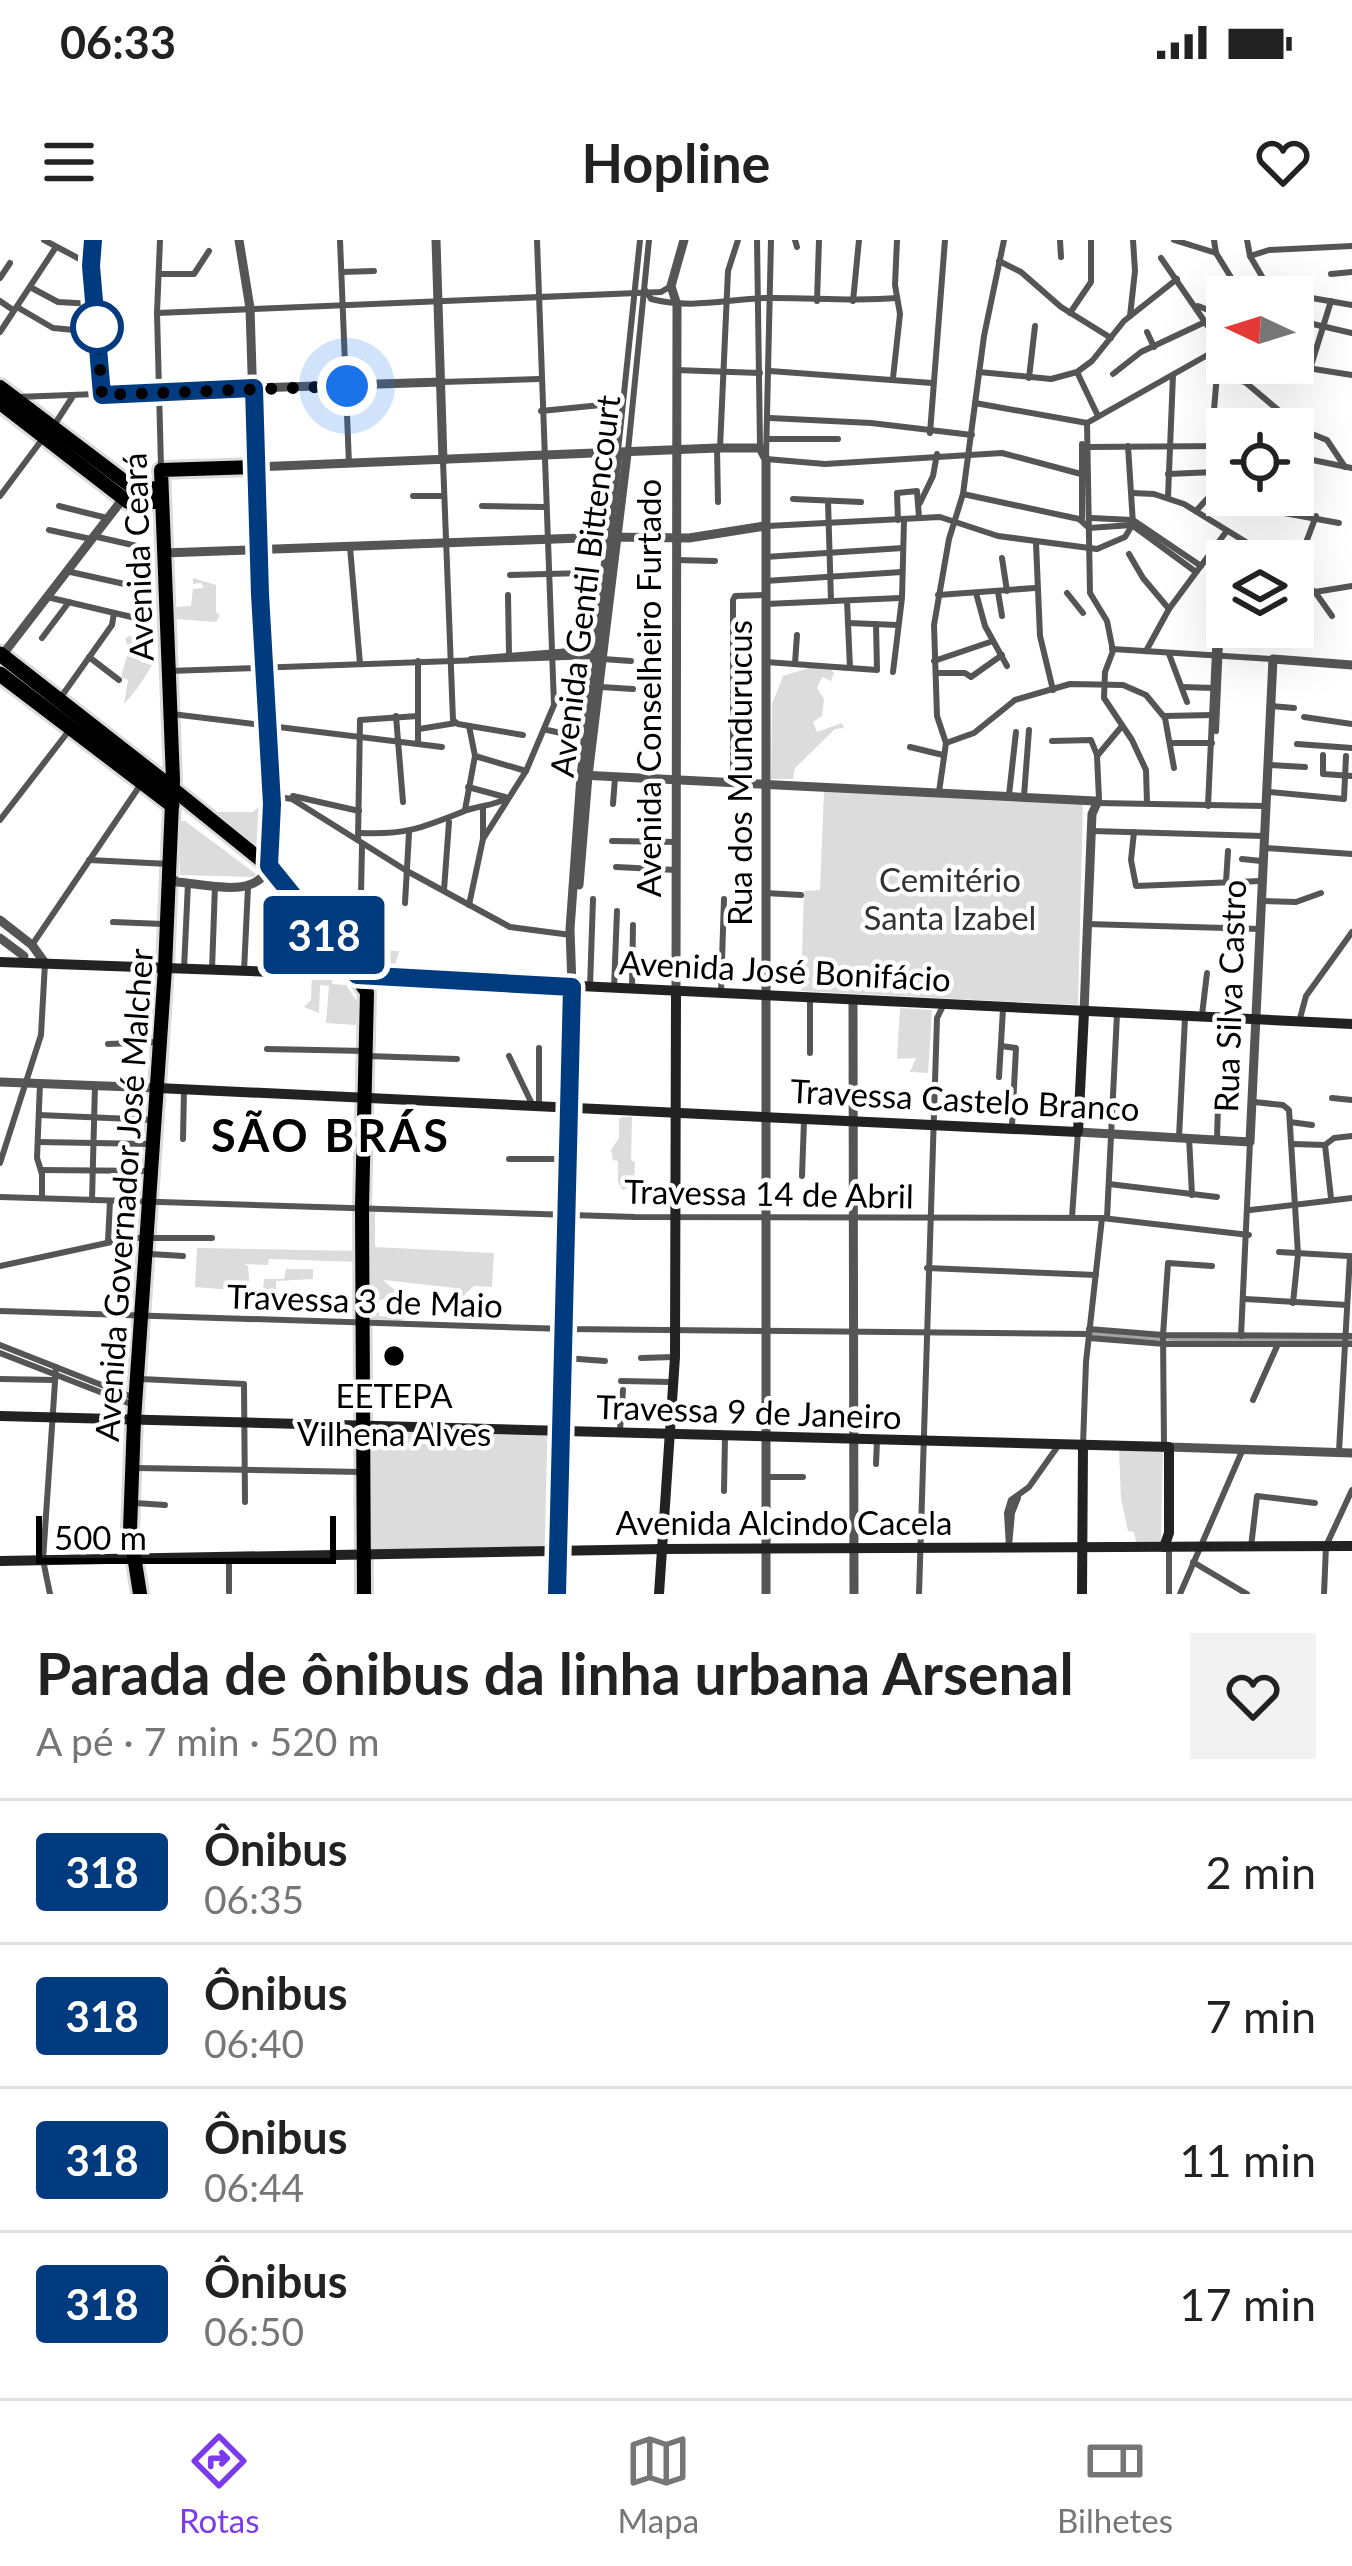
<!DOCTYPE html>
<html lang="pt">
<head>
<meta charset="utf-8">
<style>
	:root { --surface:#fff; --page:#f2f2f2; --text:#222; --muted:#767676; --line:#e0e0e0; --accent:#7c3aed }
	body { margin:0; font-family:Lato,sans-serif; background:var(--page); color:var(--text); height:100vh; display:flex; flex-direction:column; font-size:45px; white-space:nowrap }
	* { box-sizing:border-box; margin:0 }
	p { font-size:39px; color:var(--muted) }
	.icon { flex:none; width:66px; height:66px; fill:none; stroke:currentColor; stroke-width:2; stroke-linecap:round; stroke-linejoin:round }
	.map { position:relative; height:1354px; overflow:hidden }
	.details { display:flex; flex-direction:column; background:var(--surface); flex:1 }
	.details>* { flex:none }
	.badge { padding:0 24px; border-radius:9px; font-size:42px; line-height:78px }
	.needle { width:78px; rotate:274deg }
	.controls { position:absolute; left:1206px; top:36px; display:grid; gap:24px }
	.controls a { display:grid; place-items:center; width:108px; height:108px; border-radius:0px; background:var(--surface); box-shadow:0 12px 48px #0002; font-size:60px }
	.scale { position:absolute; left:36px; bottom:30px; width:300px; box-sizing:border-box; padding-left:12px; border:6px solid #000; border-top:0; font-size:33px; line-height:42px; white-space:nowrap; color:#000; -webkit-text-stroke:9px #fff; paint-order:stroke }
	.you { position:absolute; width:60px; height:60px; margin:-30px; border:9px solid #fff; border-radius:50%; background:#1a73e8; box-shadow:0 0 0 18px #1a73e833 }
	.map>.badge { position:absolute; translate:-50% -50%; box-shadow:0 0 0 6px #fff }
	.round { display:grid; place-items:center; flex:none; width:126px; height:126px; border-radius:0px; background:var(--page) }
	.headline { display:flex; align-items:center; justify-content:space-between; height:204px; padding:0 36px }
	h1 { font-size:57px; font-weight:700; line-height:90px }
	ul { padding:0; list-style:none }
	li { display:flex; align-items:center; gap:36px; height:144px; padding:0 36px; border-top:3px solid var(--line) }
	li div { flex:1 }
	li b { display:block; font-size:45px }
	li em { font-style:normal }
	li .badge { min-width:132px; font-weight:700; text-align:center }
	.status { display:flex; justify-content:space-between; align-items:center; height:84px; padding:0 60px; background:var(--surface); direction:ltr }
	.status svg { height:33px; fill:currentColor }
	header { display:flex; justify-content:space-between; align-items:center; height:156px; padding:0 36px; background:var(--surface); font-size:54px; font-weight:700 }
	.dock { display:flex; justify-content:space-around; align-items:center; height:168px; border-top:3px solid var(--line); background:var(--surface); font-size:33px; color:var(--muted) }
	.dock a { display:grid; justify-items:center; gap:6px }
	.dock .active { color:var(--accent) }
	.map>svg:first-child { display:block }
</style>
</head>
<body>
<div class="status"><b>06:33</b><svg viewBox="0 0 49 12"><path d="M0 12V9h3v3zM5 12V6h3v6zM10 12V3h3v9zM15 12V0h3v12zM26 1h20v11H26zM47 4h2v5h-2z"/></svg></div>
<header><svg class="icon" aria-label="menu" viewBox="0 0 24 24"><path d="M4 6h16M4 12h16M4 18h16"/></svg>Hopline<svg class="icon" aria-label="heart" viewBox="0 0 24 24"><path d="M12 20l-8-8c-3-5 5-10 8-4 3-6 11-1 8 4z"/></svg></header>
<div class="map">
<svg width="1352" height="1354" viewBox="0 0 1352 1354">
	<rect width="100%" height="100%" fill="#fff"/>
	<g fill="#dcdcdc">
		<path d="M193 338 216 345V372L220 375 216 382 176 379V367L191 366 193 349 204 348 201 343 193 344Z"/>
		<path d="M129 396 148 400 143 405 141 422 152 425C144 439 136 451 124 464L128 440 121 437 129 408 125 399Z"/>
		<path d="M809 428H830L834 433 831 441 822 437 817 448 824 459 822 476 813 482 817 492 842 483 844 488 835 489 795 528 793 539H771L772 464 783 436Z"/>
		<path d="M824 551 1083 563 1078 765 801 751 804 651 820 650Z"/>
		<path d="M264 562H267L268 621 209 572H253Z"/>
		<path d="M179 581H185L256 634 254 637 180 635Z"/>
		<path d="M343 709 399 711 393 733 363 732Z"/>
		<path d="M312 734 332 738V744L346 745 358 763 356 785 326 783 329 746 320 745 319 773 304 767 311 760Z"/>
		<path d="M900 768 932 770 928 833 910 832 916 818 897 819Z"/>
		<path d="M623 877H632L631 920 635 922 634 943 623 950 618 942V921L613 920 611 910 619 898V879Z"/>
		<path d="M375 971V1007L494 1013 492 1047 474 1046 465 1054 468 1078 455 1077 456 1048 383 1040 397 1052 396 1057 379 1060V1076L392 1077 400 1069 406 1052 411 1071 400 1082H373L369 1078V973Z"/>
		<path d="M197 1008 359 1011V1022L269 1019 268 1025 244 1024 248 1026 250 1049H263L264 1039H284L286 1029H313V1039L276 1041V1053H316V1064H297V1058L240 1059V1053L245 1051 195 1047Z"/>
		<path d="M368 1191 556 1196 554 1308 369 1310Z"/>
		<path d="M1119 1209 1163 1211 1161 1302H1136L1134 1292 1128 1291 1121 1258Z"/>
	</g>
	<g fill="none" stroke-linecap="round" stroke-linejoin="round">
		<path stroke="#a3a3a3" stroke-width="6" d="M1089 1094 1220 1100H1352"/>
		<g stroke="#dbdbdb" stroke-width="20">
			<g id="primary">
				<path d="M0 147 132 247 161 249"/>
				<path d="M0 163 128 262H162"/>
				<path d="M173 549 282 637 367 752 362 967 364 1354"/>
				<path d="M140 1354 130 1290 134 1180 165 728 173 540 161 230 255 227 272 564 269 626"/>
			</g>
		</g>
		<g stroke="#dbdbdb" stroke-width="21">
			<g id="trunk">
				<path d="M0 414 173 549"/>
				<path d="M0 434 172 565"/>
			</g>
		</g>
		<g stroke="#555" stroke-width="6">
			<path d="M44 0 91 25"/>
			<path d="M93 0 91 25 102 155"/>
			<path d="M160 0 157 73 161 227"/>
			<path d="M340 0 349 224"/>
			<path d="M757 0 760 206"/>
			<path d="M771 0 766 219 825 224 1002 213 1081 234"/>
			<path d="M795 0 797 7"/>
			<path d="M1060 0 1061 17"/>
			<path d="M1174 0 1216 13"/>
			<path d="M1214 0 1216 13 1243 57"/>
			<path d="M1247 0 1250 16 1274 57"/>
			<path d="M1250 16 1269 10 1352 6"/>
			<path d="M1161 18 1227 114"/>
			<path d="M999 21 1021 32 1061 67 1111 98"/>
			<path d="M342 32 374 31"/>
			<path d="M159 34H194L209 11"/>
			<path d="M1331 34 1352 32"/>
			<path d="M0 38 10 23"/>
			<path d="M30 47 58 62 94 64"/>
			<path d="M646 51 651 59C691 69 723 60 764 58 808 57 852 62 897 58"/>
			<path d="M0 61 13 70"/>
			<path d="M817 61 819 0"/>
			<path d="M853 61 859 0"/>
			<path d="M1293 62 1306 57 1352 65"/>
			<path d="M1198 66 1211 71 1227 70"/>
			<path d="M17 67 53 88 97 92"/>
			<path d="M157 73 661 52 671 46"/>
			<path d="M1070 73 1091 42V0"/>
			<path d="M1130 76 1135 31 1133 0"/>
			<path d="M1313 84 1352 93"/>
			<path d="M0 92 56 7"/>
			<path d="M1147 92 1154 107"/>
			<path d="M1276 123 1352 135"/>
			<path d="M1310 129 1331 61"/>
			<path d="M676 130 760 133"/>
			<path d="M770 131 932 143"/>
			<path d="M979 132 1051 139 1077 132 1092 121 1124 81 1177 39"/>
			<path d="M1077 132 1098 176"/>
			<path d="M1113 134 1141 112 1203 83"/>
			<path d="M1219 135 1245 142 1302 190 1327 200 1345 227"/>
			<path d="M893 138 900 74 895 45 897 0"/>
			<path d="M1029 138 1035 86"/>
			<path d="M441 142 539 139"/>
			<path d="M17 157 254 148"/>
			<path d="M975 163 1087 183 1227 104"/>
			<path d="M541 171 621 163"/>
			<path d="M770 178 871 183 972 195"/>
			<path d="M1087 183 1090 353 1107 381 1113 411 1105 432 1104 458 1132 500 1146 530 1147 563"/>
			<path d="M53 187 73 156"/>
			<path d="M930 193 945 0"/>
			<path d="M768 199H838"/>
			<path d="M1082 204V278"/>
			<path d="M1211 206 1219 110"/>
			<path d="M1088 207 1227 206"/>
			<path d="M717 208 718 262"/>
			<path d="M720 208 728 31 738 0"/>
			<path d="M618 211 640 0"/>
			<path d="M628 211 649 0"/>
			<path d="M1293 216 1352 228"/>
			<path d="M443 221 453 480 458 484 523 495"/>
			<path d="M1168 234 1215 232 1227 226"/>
			<path d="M1132 253 1154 254 1184 264 1277 321"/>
			<path d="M963 254 1079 279 1089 288 1132 285"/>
			<path d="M0 256 44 197"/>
			<path d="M413 256H444"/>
			<path d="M1168 257 1173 135"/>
			<path d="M793 259 861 262"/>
			<path d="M828 261 831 361"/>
			<path d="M920 263 933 236 937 214"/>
			<path d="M59 266 107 278"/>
			<path d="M482 266 545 267"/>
			<path d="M1196 271 1207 259 1339 283"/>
			<path d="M1091 278 1133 280 1201 326"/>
			<path d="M898 280 897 253 917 251 919 277"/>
			<path d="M1132 285 1196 332"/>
			<path d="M768 286 940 277 998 296 1097 309 1125 297 1133 284 1128 206"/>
			<path d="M49 290 91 299"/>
			<path d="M93 296 137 306"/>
			<path d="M1036 303 1040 396 1053 450"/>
			<path d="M350 307 360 424"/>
			<path d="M1129 314 1143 338 1169 369"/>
			<path d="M765 317 903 308"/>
			<path d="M1002 318 1007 351"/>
			<path d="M677 320 715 321"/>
			<path d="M1241 321 1251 304"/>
			<path d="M66 331 138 347"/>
			<path d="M510 335 584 333"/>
			<path d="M1293 336 1315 352 1332 376"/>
			<path d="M1293 337 1316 276"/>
			<path d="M765 341 902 332"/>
			<path d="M998 352 1002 376"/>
			<path d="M1315 352 1352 346"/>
			<path d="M976 353 985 386 1007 426"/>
			<path d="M1067 353 1083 373"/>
			<path d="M508 355 509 414"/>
			<path d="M938 355 1035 348"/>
			<path d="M47 357 140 379"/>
			<path d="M847 361 850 428"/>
			<path d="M766 364 900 358"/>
			<path d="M848 383 898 385"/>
			<path d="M42 398 69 362"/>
			<path d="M1112 409 1273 419"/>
			<path d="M1146 411 1169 369 1226 292"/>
			<path d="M1169 414 1187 462"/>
			<path d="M89 417 119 440"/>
			<path d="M471 419 595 409"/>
			<path d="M603 419 631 421"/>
			<path d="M934 421 993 401"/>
			<path d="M766 422 877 430 876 384"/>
			<path d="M795 423 797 395"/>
			<path d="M169 431 596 416"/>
			<path d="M893 432 902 358 904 280"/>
			<path d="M938 433H965L971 437 1002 415"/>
			<path d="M601 447 633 449"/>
			<path d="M1182 447 1214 448"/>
			<path d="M61 457 112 385 114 373"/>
			<path d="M1271 466 1294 468"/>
			<path d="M172 474 442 507"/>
			<path d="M396 476 403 562"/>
			<path d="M1164 476 1213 475"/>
			<path d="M1304 477 1352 484"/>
			<path d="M419 489 456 483"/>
			<path d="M547 490 585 498"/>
			<path d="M1216 491 1221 379 1227 347"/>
			<path d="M1052 501 1091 500 1097 515"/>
			<path d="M946 503 974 493 1015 460 1070 444 1123 445 1146 455 1165 478 1174 528"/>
			<path d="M1170 503H1212"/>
			<path d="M418 504V421"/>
			<path d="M1297 504 1352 508"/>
			<path d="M910 507 943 515"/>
			<path d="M1323 515V534L1352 536"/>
			<path d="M475 516 526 531"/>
			<path d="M1270 525 1305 527"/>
			<path d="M733 544V360L735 356 765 355"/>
			<path d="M468 547 505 557"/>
			<path d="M939 552 946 503 937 476 934 385 949 299 963 254 984 96 1004 0"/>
			<path d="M1269 552 1344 559 1346 516"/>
			<path d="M1009 555 1016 492"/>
			<path d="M272 556 292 559 407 631 510 687 571 695"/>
			<path d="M293 556 359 571"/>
			<path d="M1024 556 1029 490"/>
			<path d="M1099 559 1097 516 1122 486"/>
			<path d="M1098 563 1264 566"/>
			<path d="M613 564 615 538"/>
			<path d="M1208 566 1218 345"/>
			<path d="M465 570 475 516 469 486"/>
			<path d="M0 580 71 488"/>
			<path d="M1092 591 1263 596"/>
			<path d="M1134 592 1131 620 1136 646 1261 641"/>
			<path d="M360 593C405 595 422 588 462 572 477 565 492 567 507 558"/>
			<path d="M483 599 526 531 554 465 537 0"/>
			<path d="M358 600 360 480 418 476"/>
			<path d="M612 601 676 602"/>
			<path d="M1266 608 1352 614"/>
			<path d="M1242 619 1261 621"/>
			<path d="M89 620 169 624"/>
			<path d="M616 627 676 630"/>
			<path d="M1226 642 1228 611"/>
			<path d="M444 650 449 582"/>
			<path d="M765 653 801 655"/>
			<path d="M361 655 362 605"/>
			<path d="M1261 661 1296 662 1321 653"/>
			<path d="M405 663 409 593"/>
			<path d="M469 665 483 599V568"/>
			<path d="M113 682 163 684"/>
			<path d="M1087 684 1260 689"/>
			<path d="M32 705 141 544"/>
			<path d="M184 729 188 643"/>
			<path d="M212 730 215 645"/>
			<path d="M244 731 248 647"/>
			<path d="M275 733 278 660"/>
			<path d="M300 734 302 690"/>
			<path d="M590 747 593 659"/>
			<path d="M614 748 617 671"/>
			<path d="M632 749 633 685"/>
			<path d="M721 751 724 659"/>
			<path d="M810 759V813"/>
			<path d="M1202 775 1207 733"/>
			<path d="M1299 782 1306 756 1352 692"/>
			<path d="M108 804 157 802"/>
			<path d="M1001 806 1016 808 1012 886"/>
			<path d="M267 809 366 811"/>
			<path d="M367 816 457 819"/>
			<path d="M509 816 532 864"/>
			<path d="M999 837 1003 769"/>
			<path d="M40 843 37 918 42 934V958"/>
			<path d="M1332 858 1352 860"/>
			<path d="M1254 862 1283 865 1289 870 1298 1014 1293 1063"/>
			<path d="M539 865V808"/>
			<path d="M39 875 155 880"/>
			<path d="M1290 882 1312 885"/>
			<path d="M1179 897 1185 778"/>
			<path d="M1189 897 1192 955"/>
			<path d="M183 899 184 849"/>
			<path d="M1217 899 1218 865"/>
			<path d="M38 902 150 904"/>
			<path d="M1293 904 1325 905 1334 898 1352 896"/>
			<path d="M1325 905 1331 958"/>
			<path d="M509 919H565"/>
			<path d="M0 923 41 795 45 723"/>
			<path d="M41 930 151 931"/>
			<path d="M802 936 804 881"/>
			<path d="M1109 944 1217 957"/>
			<path d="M0 957 635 977 1102 978 1249 995"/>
			<path d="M92 960 95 845"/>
			<path d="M1250 970 1352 958"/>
			<path d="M1072 977 1078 892"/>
			<path d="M1107 978 1117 774"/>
			<path d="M108 1002 110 961"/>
			<path d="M1279 1012 1348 1016"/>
			<path d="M150 1014 183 1016"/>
			<path d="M0 1026 130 998H212"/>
			<path d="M927 1028 1096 1035"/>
			<path d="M1245 1059 1347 1065"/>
			<path d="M0 1071 566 1089 1089 1094"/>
			<path d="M1089 1089 1163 1095 1352 1096"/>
			<path d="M1241 1096 1250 902"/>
			<path d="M1089 1098 1165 1104H1352"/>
			<path d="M0 1105 132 1157"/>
			<path d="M0 1113 131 1164"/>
			<path d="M565 1118 605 1121"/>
			<path d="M641 1118 674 1117"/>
			<path d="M0 1139 55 1140"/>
			<path d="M141 1139 244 1144 245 1262"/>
			<path d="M621 1141 671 1142"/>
			<path d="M1253 1160 1278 1104"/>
			<path d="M620 1190 623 1150"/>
			<path d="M1083 1205 1086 1122 1102 978"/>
			<path d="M1164 1206 1163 1095 1168 1023 1212 1026"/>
			<path d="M1339 1211 1350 1016"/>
			<path d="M876 1224 877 1201"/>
			<path d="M136 1228 362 1232"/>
			<path d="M766 1237H803"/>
			<path d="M724 1251 725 1197"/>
			<path d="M135 1263 165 1265"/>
			<path d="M1009 1306 1012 1273 1018 1258"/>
			<path d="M1009 1307 1007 1273 1011 1260 1029 1247 1058 1206"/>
			<path d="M1251 1307 1257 1256 1315 1263"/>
			<path d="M229 1320V1352"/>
			<path d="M1193 1322 1247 1354"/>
			<path d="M50 1354 43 1320 56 1127"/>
			<path d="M919 1354 937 778 943 766"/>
			<path d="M1169 1354V1307"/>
			<path d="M1180 1354 1243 1209"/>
			<path d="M1324 1354 1326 1306 1352 1250"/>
		</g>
		<g stroke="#555" stroke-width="9">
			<path d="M239 0 250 68 255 227 717 208H760L766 219V1354"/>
			<path d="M436 0 443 221"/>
			<path d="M254 148 441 142"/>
			<path d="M163 313 609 297 689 298 765 286"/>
			<path d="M0 418 125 256"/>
			<path d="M581 535 1095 561"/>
			<path d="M168 636 177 642C206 644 257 660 269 626"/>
			<path d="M579 645 588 536 627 214"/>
			<path d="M0 680 32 705 45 723"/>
			<path d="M0 698 24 716"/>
			<path d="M572 747 570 689 581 536 618 214"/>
			<path d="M676 751 677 65 671 46 684 0"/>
			<path d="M853 761 854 1354"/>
			<path d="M1084 772 1092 574 1097 563"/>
			<path d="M0 842 158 848"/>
			<path d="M1078 892 1250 902 1273 419 1352 425"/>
			<path d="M1169 1207 1352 1213"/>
		</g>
		<g stroke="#222" stroke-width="10">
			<path d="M0 722 357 735 1352 784"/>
			<path d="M158 848 1078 892 1084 772"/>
			<path d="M0 1176 1169 1207V1293L1164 1307"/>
			<path d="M0 1321 663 1309 1352 1306"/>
			<path d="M557 1354 572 747"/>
			<path d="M659 1354 675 1117 676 751"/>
			<path d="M1082 1354 1083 1205"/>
		</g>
		<use href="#primary" stroke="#000" stroke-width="14"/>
		<use href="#trunk" stroke="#000" stroke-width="15"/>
	</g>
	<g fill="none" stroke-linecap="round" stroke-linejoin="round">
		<g stroke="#fff" stroke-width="27">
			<path id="line" d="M93 0 91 26 102 155 254 148 260 354 272 564 269 626 357 735 572 747 557 1354"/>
		</g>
		<use href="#line" stroke="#003b80" stroke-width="18"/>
		<path stroke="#000" stroke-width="12" stroke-dasharray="0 21.6" d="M97 87 102 155 347 146"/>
	</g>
	<circle fill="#fff" stroke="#003b80" stroke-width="6" cx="97" cy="87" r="24"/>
	<circle fill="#000" stroke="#fff" stroke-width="4.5" cx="394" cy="1116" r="12"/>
	<g text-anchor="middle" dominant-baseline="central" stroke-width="9" stroke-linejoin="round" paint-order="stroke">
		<g font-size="33" fill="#000" stroke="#fff">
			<text transform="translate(137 317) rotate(-92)">Avenida Ceará</text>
			<text transform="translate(584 346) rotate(-83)">Avenida Gentil Bittencourt</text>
			<text transform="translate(648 448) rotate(-90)">Avenida Conselheiro Furtado</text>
			<text transform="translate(739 533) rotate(-90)">Rua dos Mundurucus</text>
			<text transform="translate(785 730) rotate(3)">Avenida José Bonifácio</text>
			<text transform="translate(1229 756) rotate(-88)">Rua Silva Castro</text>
			<text transform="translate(965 859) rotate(3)">Travessa Castelo Branco</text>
			<text transform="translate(769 953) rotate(1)">Travessa 14 de Abril</text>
			<text transform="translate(123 955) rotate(-86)">Avenida Governador José Malcher</text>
			<text transform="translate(365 1060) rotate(2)">Travessa 3 de Maio</text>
			<text transform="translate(749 1171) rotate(2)">Travessa 9 de Janeiro</text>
			<text x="784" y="1282">Avenida Alcindo Cacela</text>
		</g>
		<g font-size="33" fill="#333" stroke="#fff">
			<text x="950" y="639">Cemitério<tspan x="950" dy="38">Santa Izabel</tspan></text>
		</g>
		<g font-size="33" fill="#000" stroke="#fff">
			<text x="394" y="1155">EETEPA<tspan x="394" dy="38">Vilhena Alves</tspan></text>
		</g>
		<g font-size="45" font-weight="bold" letter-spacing="3" fill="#000" stroke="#fff">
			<text x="331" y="895">SÃO BRÁS</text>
		</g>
	</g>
</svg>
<div class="controls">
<a><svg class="needle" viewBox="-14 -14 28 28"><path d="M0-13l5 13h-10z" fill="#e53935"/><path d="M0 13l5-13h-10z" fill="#767676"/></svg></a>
<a><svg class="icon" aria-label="locate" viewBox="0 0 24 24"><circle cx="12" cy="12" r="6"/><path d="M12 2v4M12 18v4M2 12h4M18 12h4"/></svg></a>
<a><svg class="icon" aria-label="layers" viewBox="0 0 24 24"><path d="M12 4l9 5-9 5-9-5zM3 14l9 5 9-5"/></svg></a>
</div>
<div class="scale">500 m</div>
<div class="you" style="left:347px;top:146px"></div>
<b class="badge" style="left:324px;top:695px;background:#003b80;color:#fff">318</b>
</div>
<section class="details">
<div class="headline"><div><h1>Parada de ônibus da linha urbana Arsenal</h1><p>A pé · 7 min · 520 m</p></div><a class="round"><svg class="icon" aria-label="heart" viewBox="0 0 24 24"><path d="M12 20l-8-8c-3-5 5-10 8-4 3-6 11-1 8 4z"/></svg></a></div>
<ul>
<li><span class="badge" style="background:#003b80;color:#fff">318</span><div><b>Ônibus</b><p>06:35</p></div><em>2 min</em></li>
<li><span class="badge" style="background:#003b80;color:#fff">318</span><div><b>Ônibus</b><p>06:40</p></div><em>7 min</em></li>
<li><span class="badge" style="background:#003b80;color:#fff">318</span><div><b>Ônibus</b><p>06:44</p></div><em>11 min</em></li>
<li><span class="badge" style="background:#003b80;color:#fff">318</span><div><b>Ônibus</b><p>06:50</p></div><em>17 min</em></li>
</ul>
</section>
<nav class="dock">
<a class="active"><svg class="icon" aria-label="directions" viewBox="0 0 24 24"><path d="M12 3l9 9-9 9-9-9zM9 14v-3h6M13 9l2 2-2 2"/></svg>Rotas</a>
<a><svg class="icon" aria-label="map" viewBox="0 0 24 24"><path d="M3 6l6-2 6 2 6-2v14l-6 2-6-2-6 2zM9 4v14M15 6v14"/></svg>Mapa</a>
<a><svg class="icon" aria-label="tickets" viewBox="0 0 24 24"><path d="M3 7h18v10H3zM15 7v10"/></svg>Bilhetes</a>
</nav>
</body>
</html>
